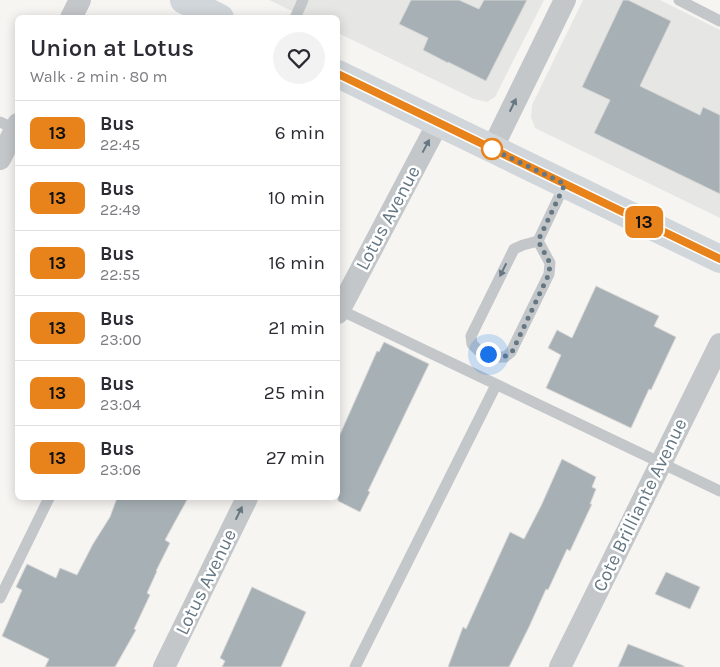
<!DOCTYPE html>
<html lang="en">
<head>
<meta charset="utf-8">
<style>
	:root { --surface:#fff; --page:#f2f2f3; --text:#2b2b33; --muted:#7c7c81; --line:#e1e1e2 }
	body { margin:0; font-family:Karla,sans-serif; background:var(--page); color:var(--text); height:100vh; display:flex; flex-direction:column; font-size:19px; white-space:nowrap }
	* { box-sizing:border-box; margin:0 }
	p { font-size:16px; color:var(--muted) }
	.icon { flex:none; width:28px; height:28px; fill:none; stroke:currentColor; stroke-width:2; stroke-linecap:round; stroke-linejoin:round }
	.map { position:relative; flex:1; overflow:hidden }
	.sheet { position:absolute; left:15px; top:15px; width:325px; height:485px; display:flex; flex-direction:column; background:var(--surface); border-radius:8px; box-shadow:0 2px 12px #0003 }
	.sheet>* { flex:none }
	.badge { padding:0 10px; border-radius:8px; font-size:18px; line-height:32px }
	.you { position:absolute; width:25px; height:25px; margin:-12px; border:4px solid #fff; border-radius:50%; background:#1a73e8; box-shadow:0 0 0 8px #1a73e833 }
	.map>.badge { position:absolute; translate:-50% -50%; box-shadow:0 0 0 2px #fff }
	.round { display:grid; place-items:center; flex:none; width:52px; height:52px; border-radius:26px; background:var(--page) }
	.head { display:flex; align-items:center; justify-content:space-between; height:85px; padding:0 15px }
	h1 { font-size:24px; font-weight:600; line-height:38px }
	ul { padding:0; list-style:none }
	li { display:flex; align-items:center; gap:15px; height:65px; padding:0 15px; border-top:1px solid var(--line) }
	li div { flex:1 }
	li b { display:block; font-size:19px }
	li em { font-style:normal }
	li .badge { min-width:55px; font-weight:700; text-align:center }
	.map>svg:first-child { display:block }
</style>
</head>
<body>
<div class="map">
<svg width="720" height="667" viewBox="0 0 720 667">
	<rect width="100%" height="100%" fill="#f6f5f2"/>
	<g fill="#e6e7e5">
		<path d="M269 0H544L495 97 487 102 474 99 338 33V18L305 17Z"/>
		<path d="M583 0H660L720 30V218L535 128 531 117 532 105Z"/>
	</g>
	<g fill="#a7b0b5" stroke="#d7d7d5">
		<path d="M411 0H459L479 9 484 0H527L486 81 448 62V63L423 50 428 38 399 24Z"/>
		<path d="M623 0H628L671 21 640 86 700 115 703 107 720 115V194L594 133 610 100 582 87Z"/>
		<path d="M596 286 659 316 654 326 676 337 651 390 649 389 631 428 546 388 561 355 548 348 557 330 572 338Z"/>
		<path d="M384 342 429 364 368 491 370 492 360 512 338 501V439L377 351 379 352Z"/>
		<path d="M562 459 596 477 592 487 596 489 590 504H592L570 551 567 549 548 590 546 589 529 627 509 667H448L463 627 466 629 510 532 524 539 541 506Z"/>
		<path d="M117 498H188L165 540 170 543 156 571H157L147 593 150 595 134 629 136 630 115 667H45L49 659 2 636 22 590 16 587 27 564 56 578 60 568 77 575 93 544 110 517Z"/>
		<path d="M666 572 700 587 690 609 655 594Z"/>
		<path d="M252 587 306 612 281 667H222L225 661 220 658Z"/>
		<path d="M628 644 684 666V667H618Z"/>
	</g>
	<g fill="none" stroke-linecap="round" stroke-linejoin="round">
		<g stroke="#c3c7ca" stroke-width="11">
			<path d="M679 0 720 21"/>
			<path d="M295 18 303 0"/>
			<path d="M0 122 15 129"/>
			<path d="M538 241 550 263 549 274 511 352 505 357H498L478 350 472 344 471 336 514 249 523 245 538 241 565 184"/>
			<path d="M338 309 720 491"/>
			<path d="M0 598 49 498"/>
			<path d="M355 667 496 385"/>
		</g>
		<g stroke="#c3c7ca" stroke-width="22">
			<path d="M71 18 80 0"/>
			<path d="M492 149 565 0"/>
			<path d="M0 159 18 124"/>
			<path d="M338 313 438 123"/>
			<path d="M164 667 247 498"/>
			<path d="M560 667 720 344"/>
		</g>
		<g stroke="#d1d6da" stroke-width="28">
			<path d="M184 0 220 18"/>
			<path d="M338 74 720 259"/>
		</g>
	</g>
	<defs><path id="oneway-solid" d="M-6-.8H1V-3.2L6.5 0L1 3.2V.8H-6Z" transform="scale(1.25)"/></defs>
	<g fill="#647783">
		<use href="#oneway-solid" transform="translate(513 105) rotate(-64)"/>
		<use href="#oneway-solid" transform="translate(426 146) rotate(-62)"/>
		<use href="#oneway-solid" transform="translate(503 270) rotate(116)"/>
		<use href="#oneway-solid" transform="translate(239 513) rotate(-64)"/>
	</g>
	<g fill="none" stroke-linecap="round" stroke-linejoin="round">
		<g stroke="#fff" stroke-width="11">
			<path id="line" d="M338 74 720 259"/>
		</g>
		<use href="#line" stroke="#e8831c" stroke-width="8"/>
		<path stroke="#647783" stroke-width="5" stroke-dasharray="0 9" d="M488 354C499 358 502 359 512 352L549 274 550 263 538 241 565 184 492 149"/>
	</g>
	<circle fill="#fff" stroke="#e8831c" stroke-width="2.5" cx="492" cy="149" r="10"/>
	<g text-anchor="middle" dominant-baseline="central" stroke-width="5" stroke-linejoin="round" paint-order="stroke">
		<g font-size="19" fill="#647783" stroke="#fff">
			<text transform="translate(388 218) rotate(-62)">Lotus Avenue</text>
			<text transform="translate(640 505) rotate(-64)">Cote Brilliante Avenue</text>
			<text transform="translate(206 582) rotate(-64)">Lotus Avenue</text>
		</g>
	</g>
</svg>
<div class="you" style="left:488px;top:354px"></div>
<b class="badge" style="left:644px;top:222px;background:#e8831c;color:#111">13</b>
<section class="sheet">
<div class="head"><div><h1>Union at Lotus</h1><p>Walk · 2 min · 80 m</p></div><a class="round"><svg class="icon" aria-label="heart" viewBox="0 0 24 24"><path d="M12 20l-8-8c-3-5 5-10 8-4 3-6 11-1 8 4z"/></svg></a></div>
<ul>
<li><span class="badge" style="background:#e8831c;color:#111">13</span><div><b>Bus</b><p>22:45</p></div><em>6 min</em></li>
<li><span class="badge" style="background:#e8831c;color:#111">13</span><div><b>Bus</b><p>22:49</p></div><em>10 min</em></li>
<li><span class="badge" style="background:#e8831c;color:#111">13</span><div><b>Bus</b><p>22:55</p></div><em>16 min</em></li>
<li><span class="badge" style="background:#e8831c;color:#111">13</span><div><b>Bus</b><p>23:00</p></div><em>21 min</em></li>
<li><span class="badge" style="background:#e8831c;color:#111">13</span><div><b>Bus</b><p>23:04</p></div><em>25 min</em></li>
<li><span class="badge" style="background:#e8831c;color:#111">13</span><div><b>Bus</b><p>23:06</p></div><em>27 min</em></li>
</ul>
</section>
</div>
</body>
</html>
